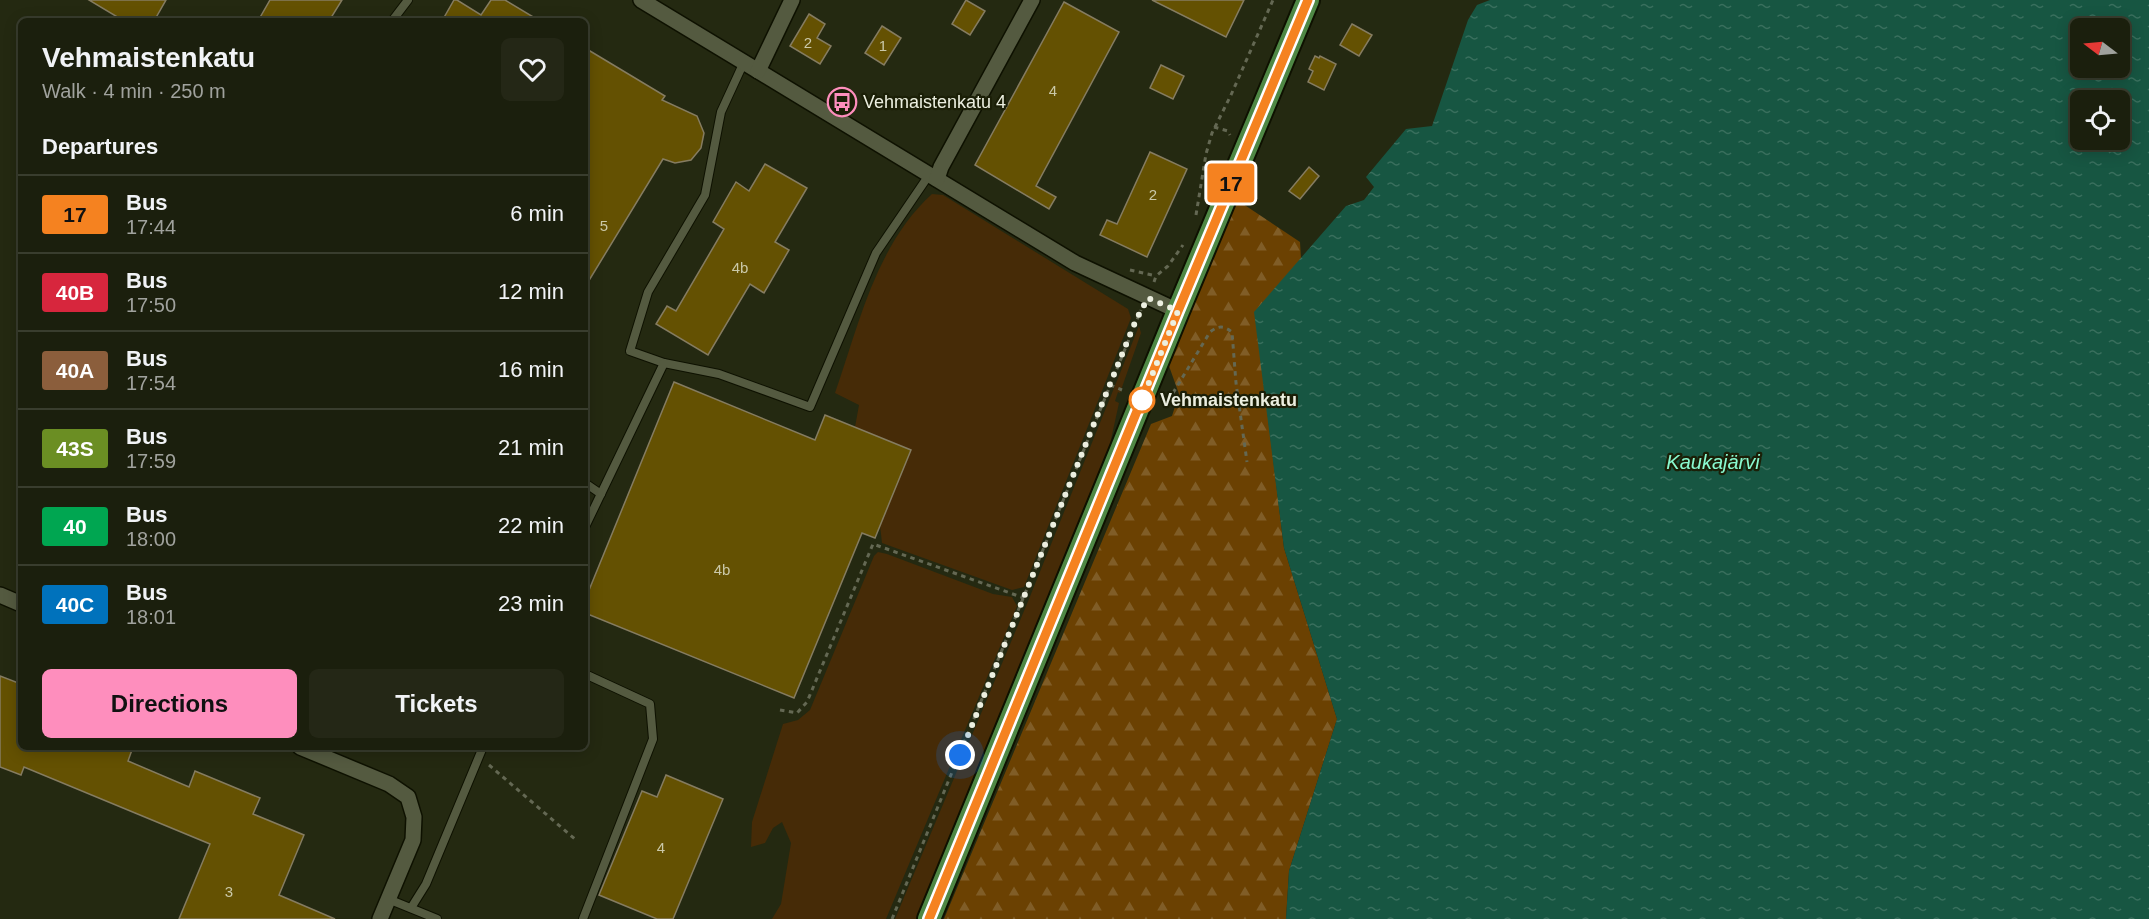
<!DOCTYPE html>
<html lang="en">
<head>
<meta charset="utf-8">
<style>
	:root { --surface:#1b1f0d; --page:#242716; --text:#f1f3f6; --muted:#a0a29d; --line:#393d2e; --accent:#fe8ebd }
	body { margin:0; font-family:Arial,sans-serif; background:var(--page); color:var(--text); height:100vh; display:flex; flex-direction:column; font-size:22px; white-space:nowrap }
	* { box-sizing:border-box; margin:0 }
	p { font-size:20px; color:var(--muted) }
	.icon { flex:none; width:33px; height:33px; fill:none; stroke:currentColor; stroke-width:2; stroke-linecap:round; stroke-linejoin:round }
	.map { position:relative; flex:1; overflow:hidden }
	.details { position:absolute; left:18px; top:18px; width:570px; height:732px; display:flex; flex-direction:column; background:var(--surface); border-radius:9px; box-shadow:0 3px 15px #0003,0 0 0 2px var(--line) }
	.details>* { flex:none }
	.badge { padding:0 12px; border-radius:4px; font-size:21px; line-height:39px }
	.needle { width:39px; rotate:286deg }
	.tools { position:absolute; left:2070px; top:18px; display:grid; gap:12px }
	.tools a { display:grid; place-items:center; width:60px; height:60px; border-radius:9px; background:var(--surface); box-shadow:0 3px 15px #0003,0 0 0 2px var(--line); font-size:30px }
	.you { position:absolute; width:30px; height:30px; margin:-15px; border:4px solid #fff; border-radius:50%; background:#1a73e8; box-shadow:0 0 0 9px #1a73e833 }
	.map>.badge { position:absolute; translate:-50% -50%; box-shadow:0 0 0 3px #fff }
	h2 { padding:0 24px; font-size:22px; line-height:54px }
	.round { display:grid; place-items:center; flex:none; width:63px; height:63px; border-radius:9px; background:var(--page) }
	.head { display:flex; align-items:center; justify-content:space-between; height:102px; padding:0 24px }
	h1 { font-size:28px; font-weight:600; line-height:45px }
	.primary-button { display:flex; gap:12px; margin-top:auto; padding:12px 24px }
	.primary-button a { flex:1; height:69px; border-radius:9px; background:var(--accent); color:#111; font-size:24px; font-weight:600; line-height:69px; text-align:center }
	.primary-button a+a { background:var(--page); color:var(--text) }
	ul { padding:0; list-style:none }
	li { display:flex; align-items:center; gap:18px; height:78px; padding:0 24px; border-top:2px solid var(--line) }
	li div { flex:1 }
	li b { display:block; font-size:22px }
	li em { font-style:normal }
	li .badge { min-width:66px; font-weight:700; text-align:center }
	.map>svg:first-child { display:block }
</style>
</head>
<body>
<div class="map">
<svg width="2149" height="919" viewBox="0 0 2149 919">
	<defs>
		<pattern id="forest-firs" width="22" height="20" patternUnits="userSpaceOnUse" patternTransform="scale(1.5)"><rect width="22" height="20" fill="#6b4102"/><path d="M5 1l3.5 6h-7zM16 11l3.5 6h-7z" fill="#805d27"/></pattern>
		<pattern id="water-ripples" width="26" height="14" patternUnits="userSpaceOnUse" patternTransform="scale(1.5)"><rect width="26" height="14" fill="#175642"/><path d="M2 4q2-2 4 0t4 0M15 11q2-2 4 0t4 0" fill="none" stroke="#396f5d"/></pattern>
	</defs>
	<rect width="100%" height="100%" fill="#242911"/>
	<g fill="#462b07">
		<path d="M932 194 943 195 1128 309 1131 318 1024 587 1012 590 882 543 880 525 911 450 855 427 859 405 835 393C859 324 876 245 932 194Z"/>
		<path d="M1139 326 1141 333 1120 393 1118 392 1115 401 1119 403 1110 444 916 919H895L1029 599Z"/>
		<path d="M878 552 887 554 993 594 1012 597 1017 606 886 919H772L781 904 791 843 782 822 773 828 765 843 751 847 752 822 783 724 798 720 810 710 874 556Z"/>
	</g>
	<path fill="url(#forest-firs)" d="M1234 198 1300 242 1301 259 1255 312 1284 548 1337 719 1289 871 1286 919H944L1151 424 1172 416 1179 394 1169 366Z"/>
	<path fill="url(#water-ripples)" fill-rule="evenodd" d="M1490 0H2149V919H1286L1289 871 1337 719 1284 548 1254 312 1346 206 1364 200 1374 187 1366 177 1406 129 1432 126 1468 20 1477 5ZM2080 28H2120V68H2080ZM2080 100H2120V140H2080Z"/>
	<g fill="#645102" stroke="#857c61" stroke-width="1.5">
		<path d="M89 0H166L154 21H124Z"/>
		<path d="M270 0H342L329 21H258Z"/>
		<path d="M454 0H457L481 15 491 0H505L540 21H442Z"/>
		<path d="M966 0 985 11 970 35 952 24Z"/>
		<path d="M1152 0H1244L1226 37Z"/>
		<path d="M1064 2 1119 32 1036 186 1056 197 1049 209 975 165Z"/>
		<path d="M809 14 825 24 817 38 831 46 820 64 790 46Z"/>
		<path d="M1352 24 1372 35 1359 56 1340 45Z"/>
		<path d="M882 26 901 38 884 65 865 53Z"/>
		<path d="M585 48 665 96 662 100 697 116 704 133 701 148 691 160 675 163 663 159 585 287Z"/>
		<path d="M1315 56 1319 58 1320 56 1336 64 1324 90 1308 82 1313 71 1309 69Z"/>
		<path d="M1161 65 1184 76 1173 99 1150 88Z"/>
		<path d="M1150 152 1187 169 1147 257 1100 235 1107 220 1117 224Z"/>
		<path d="M765 164 807 188 775 242 789 250 764 293 750 284 708 355 656 324 667 306 676 311 724 229 713 222 736 182 749 191Z"/>
		<path d="M1309 167 1319 176 1300 199 1289 191Z"/>
		<path d="M674 382 815 440 825 415 911 450 875 538 862 533 794 698 585 613V600Z"/>
		<path d="M0 676 21 684V747H133L128 761 189 787 195 771 260 798 253 814 304 835 279 895 335 919H179L210 844 24 767 21 775 0 767Z"/>
		<path d="M666 775 723 799 673 919H657L599 895 642 791 657 797Z"/>
	</g>
	<g fill="none" stroke-linecap="round" stroke-linejoin="round">
		<g stroke="#0e1100" stroke-width="10">
			<g id="lane">
				<path d="M392 21 408 0"/>
				<path d="M664 363 630 351 648 292 705 195 721 112 744 62"/>
				<path d="M585 483 601 494"/>
				<path d="M585 527 664 363 719 374 810 407 876 253 929 175"/>
				<path d="M388 899 437 919"/>
				<path d="M411 908 426 884 483 747"/>
				<path d="M583 919 653 739 650 704 585 674"/>
			</g>
		</g>
		<g stroke="#0e1100" stroke-width="18">
			<g id="street">
				<path d="M641 0 1075 263 1178 311"/>
				<path d="M758 71 792 0"/>
				<path d="M937 179 941 167 1032 0"/>
				<path d="M0 595 21 604"/>
				<path d="M300 747 389 784 408 797 414 817 413 840 380 919"/>
			</g>
		</g>
		<g stroke="#0e1100" stroke-width="26">
			<path id="primary" d="M929 919 1178 311 1308 0"/>
		</g>
		<g stroke="#646853" stroke-width="3" stroke-dasharray="4.5 4.5" stroke-linecap="butt">
			<path d="M1214 127 1228 131 1230 135"/>
			<path d="M1196 215 1206 154 1212 133 1231 95 1273 0"/>
			<path d="M1130 270 1156 276"/>
			<path d="M1154 282 1156 276 1168 266 1183 245"/>
			<path d="M1110 385 1122 390"/>
			<path d="M1173 393 1210 332C1219 325 1224 326 1232 332L1236 383 1247 462"/>
			<path d="M780 710 797 713 807 702 873 544 1024 598"/>
			<path d="M489 765 576 840"/>
			<path d="M892 919 1141 310"/>
		</g>
		<use href="#lane" stroke="#545a40" stroke-width="8"/>
		<use href="#street" stroke="#545a40" stroke-width="15"/>
		<use href="#primary" stroke="#4f8845" stroke-width="22"/>
	</g>
	<g fill="none" stroke-linecap="round" stroke-linejoin="round">
		<g stroke="#fff" stroke-width="14">
			<path id="line" d="M929 919 1178 311 1308 0"/>
		</g>
		<use href="#line" stroke="#f58220" stroke-width="9"/>
		<path stroke="#ecefe0" stroke-width="6" stroke-dasharray="0 10.8" d="M960 755 1136 320 1148 298 1178 311 1142 400"/>
	</g>
	<defs>
		<g id="bus-ring" transform="scale(1.5)"><circle r="9.5" fill="#1b1f07" stroke="#fe8ebd" stroke-width="1.5"/><path d="M-5-6H5V4H4V6H2V4H-2V6H-4V4H-5ZM-3.5-4V0h7V-4ZM-3.5 1.2v1.5H-2V1.2ZM2 1.2v1.5H3.5V1.2Z" fill="#fe8ebd"/></g>
	</defs>
	<g fill-rule="evenodd">
		<use href="#bus-ring" x="842" y="102"/>
	</g>
	<circle fill="#fff" stroke="#f58220" stroke-width="3" cx="1142" cy="400" r="12"/>
	<g text-anchor="middle" dominant-baseline="central" stroke-width="4.5" stroke-linejoin="round" paint-order="stroke">
		<g font-size="15" fill="#cac8a8">
			<text x="808" y="42">2</text>
			<text x="883" y="45">1</text>
			<text x="1053" y="90">4</text>
			<text x="1153" y="194">2</text>
			<text x="604" y="225">5</text>
			<text x="740" y="267">4b</text>
			<text x="722" y="569">4b</text>
			<text x="661" y="847">4</text>
			<text x="229" y="891">3</text>
		</g>
		<g font-size="18" fill="#ecefe0" stroke="#1b1f07" text-anchor="start">
			<text x="863" y="102">Vehmaistenkatu 4</text>
		</g>
		<g font-size="18" font-weight="bold" fill="#ecefe0" stroke="#1b1f07" text-anchor="start">
			<text x="1160" y="400">Vehmaistenkatu</text>
		</g>
		<g font-size="20" font-style="italic" fill="#89f9d0" stroke="#1b1f07">
			<text x="1713" y="462">Kaukajärvi</text>
		</g>
	</g>
</svg>
<div class="tools">
<a><svg class="needle" viewBox="-14 -14 28 28"><path d="M0-13l5 13h-10z" fill="#e53935"/><path d="M0 13l5-13h-10z" fill="#a0a29d"/></svg></a>
<a><svg class="icon" aria-label="locate" viewBox="0 0 24 24"><circle cx="12" cy="12" r="6"/><path d="M12 2v4M12 18v4M2 12h4M18 12h4"/></svg></a>
</div>
<div class="you" style="left:960px;top:755px"></div>
<b class="badge" style="left:1231px;top:183px;background:#f58220;color:#111">17</b>
<section class="details">
<div class="head"><div><h1>Vehmaistenkatu</h1><p>Walk · 4 min · 250 m</p></div><a class="round"><svg class="icon" aria-label="heart" viewBox="0 0 24 24"><path d="M12 20l-8-8c-3-5 5-10 8-4 3-6 11-1 8 4z"/></svg></a></div>
<h2>Departures</h2>
<ul>
<li><span class="badge" style="background:#f58220;color:#111">17</span><div><b>Bus</b><p>17:44</p></div><em>6 min</em></li>
<li><span class="badge" style="background:#d7263d;color:#fff">40B</span><div><b>Bus</b><p>17:50</p></div><em>12 min</em></li>
<li><span class="badge" style="background:#8b5e3c;color:#fff">40A</span><div><b>Bus</b><p>17:54</p></div><em>16 min</em></li>
<li><span class="badge" style="background:#6b8e23;color:#fff">43S</span><div><b>Bus</b><p>17:59</p></div><em>21 min</em></li>
<li><span class="badge" style="background:#00a651;color:#fff">40</span><div><b>Bus</b><p>18:00</p></div><em>22 min</em></li>
<li><span class="badge" style="background:#0072bc;color:#fff">40C</span><div><b>Bus</b><p>18:01</p></div><em>23 min</em></li>
</ul>
<div class="primary-button"><a>Directions</a><a>Tickets</a></div>
</section>
</div>
</body>
</html>
